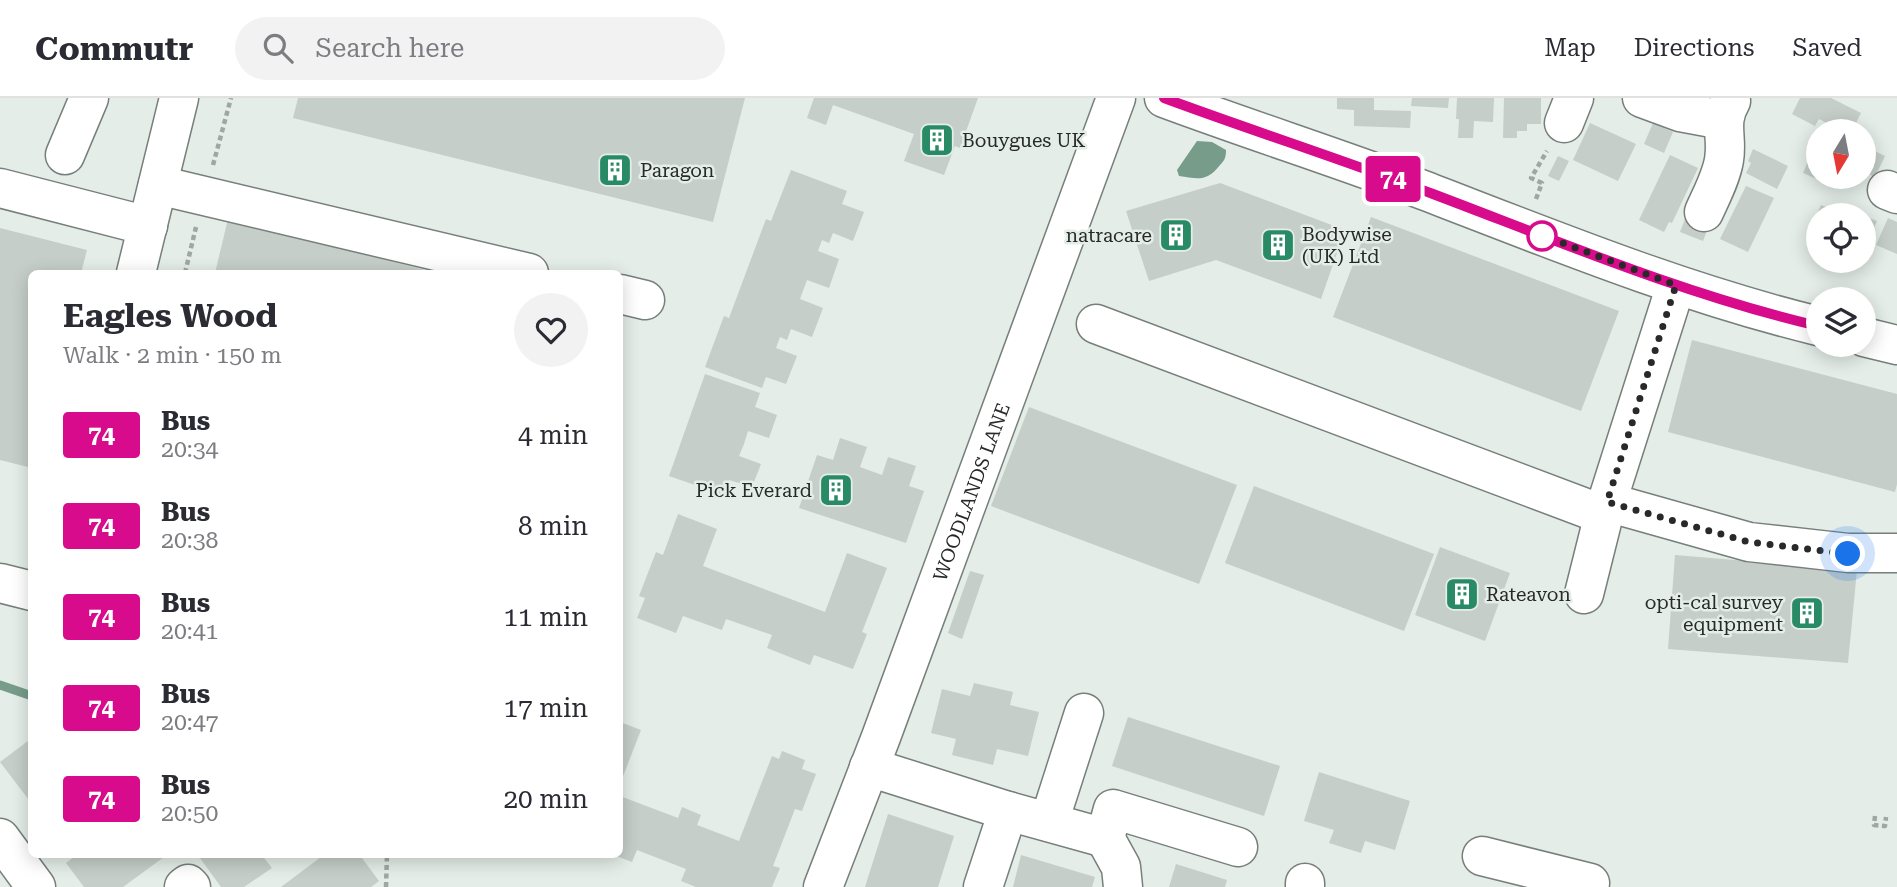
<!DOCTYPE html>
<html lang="en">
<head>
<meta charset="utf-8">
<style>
	:root { --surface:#fff; --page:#f2f2f3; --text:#2b2b33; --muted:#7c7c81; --line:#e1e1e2 }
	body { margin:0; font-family:"Roboto Serif",serif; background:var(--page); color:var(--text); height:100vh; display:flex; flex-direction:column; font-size:26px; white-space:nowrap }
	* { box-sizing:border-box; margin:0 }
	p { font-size:23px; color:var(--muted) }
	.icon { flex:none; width:38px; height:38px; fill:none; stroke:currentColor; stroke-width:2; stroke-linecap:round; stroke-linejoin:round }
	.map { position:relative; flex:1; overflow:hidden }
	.sheet { position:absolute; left:28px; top:172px; width:595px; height:588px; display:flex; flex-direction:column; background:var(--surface); border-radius:10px; box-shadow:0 4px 18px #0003 }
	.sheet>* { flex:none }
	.badge { padding:0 14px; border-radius:5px; font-size:24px; line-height:46px }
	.needle { width:46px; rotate:190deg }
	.controls { position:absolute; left:1806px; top:21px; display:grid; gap:14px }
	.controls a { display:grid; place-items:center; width:70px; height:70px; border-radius:50%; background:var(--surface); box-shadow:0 4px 18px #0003; font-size:35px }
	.you { position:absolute; width:35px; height:35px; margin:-18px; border:5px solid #fff; border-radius:50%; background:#1a73e8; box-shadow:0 0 0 10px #1a73e833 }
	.map>.badge { position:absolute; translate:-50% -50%; box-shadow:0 0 0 4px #fff }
	.round { display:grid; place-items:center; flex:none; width:74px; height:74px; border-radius:37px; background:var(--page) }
	.headline { display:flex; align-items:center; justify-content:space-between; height:119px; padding:0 35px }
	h1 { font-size:33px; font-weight:700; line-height:52px }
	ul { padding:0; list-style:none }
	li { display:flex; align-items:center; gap:21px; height:91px; padding:0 35px }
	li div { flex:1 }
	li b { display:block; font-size:26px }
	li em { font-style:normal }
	li .badge { min-width:77px; font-weight:700; text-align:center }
	header { display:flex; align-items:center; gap:42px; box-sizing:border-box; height:98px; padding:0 35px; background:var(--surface); border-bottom:2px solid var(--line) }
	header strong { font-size:33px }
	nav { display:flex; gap:38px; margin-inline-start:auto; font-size:24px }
	.search { width:490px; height:63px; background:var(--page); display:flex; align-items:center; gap:18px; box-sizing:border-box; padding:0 24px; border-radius:38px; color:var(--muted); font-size:26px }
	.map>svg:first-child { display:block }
</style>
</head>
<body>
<header>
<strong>Commutr</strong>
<div class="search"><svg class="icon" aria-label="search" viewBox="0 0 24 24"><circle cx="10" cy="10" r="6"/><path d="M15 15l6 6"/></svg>Search here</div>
<nav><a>Map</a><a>Directions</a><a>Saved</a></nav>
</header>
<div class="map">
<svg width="1897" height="789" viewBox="0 0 1897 789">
	<rect width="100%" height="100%" fill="#e4ede8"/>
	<path fill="#789c8a" d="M1197 43 1212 44 1226 52C1226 59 1225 62 1220 67 1207 84 1198 81 1179 78L1177 72Z"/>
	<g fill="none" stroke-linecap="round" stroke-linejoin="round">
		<path stroke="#789c8a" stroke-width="9" d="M0 587 32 598"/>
	</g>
	<g fill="#c5cec9">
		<path d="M298 0H745L713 124 293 20Z"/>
		<path d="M814 0H978L960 50 955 48 944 77 904 63 914 36 833 7 826 27 807 20Z"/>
		<path d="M1337 0H1374V12L1411 13 1410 30 1354 28V12L1337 11Z"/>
		<path d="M1412 0H1449L1448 10 1411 8Z"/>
		<path d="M1457 0H1494L1493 24 1474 23 1473 40H1458L1459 21H1456Z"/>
		<path d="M1504 0H1541V26H1527V33H1517V40H1503Z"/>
		<path d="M1800 0H1831L1861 15 1852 33H1842L1819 21 1815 28 1792 16Z"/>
		<path d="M1590 25 1636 46 1618 83 1573 62Z"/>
		<path d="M1653 25 1673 34 1664 55 1644 46Z"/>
		<path d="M1816 45H1818V79H1828L1826 85 1803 75Z"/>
		<path d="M1864 48 1885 58 1875 79 1864 74Z"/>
		<path d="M1753 51 1788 68 1777 91 1746 75 1751 65 1748 63Z"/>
		<path d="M1670 57 1698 70 1672 125 1669 124 1664 134 1639 122Z"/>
		<path d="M1558 58 1569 63 1559 83 1548 78Z"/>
		<path d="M791 72 847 93 842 106 864 114 853 143 833 135 829 145 822 142 818 153 839 161 829 190 807 182 800 201 823 210 812 239 791 231 787 242 780 239 776 250 797 258 786 286 766 279 762 290 705 269 724 218 729 220 766 121 771 123Z"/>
		<path d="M1220 85 1345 132 1321 201 1216 162 1149 183 1126 113Z"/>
		<path d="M1746 88 1774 100 1748 154 1720 141Z"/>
		<path d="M1821 107 1838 114 1841 107 1863 117H1818V145L1806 140Z"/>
		<path d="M1688 113 1711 122 1703 143 1680 134Z"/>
		<path d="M1864 118 1877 123 1864 153Z"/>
		<path d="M1371 119 1619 213 1581 313 1333 219Z"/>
		<path d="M1888 120 1897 124V156L1876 147Z"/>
		<path d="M228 121 432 174V175H215Z"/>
		<path d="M0 130 87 152 81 175H32V370L0 362Z"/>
		<path d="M1692 242 1897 296V386L1895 394 1668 334Z"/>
		<path d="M705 276 760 295 755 309 777 317 769 340 748 333 744 346 739 358 761 366 752 389 729 382 724 397 669 378Z"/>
		<path d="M1029 309 1237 387 1199 486 991 408Z"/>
		<path d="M840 340 867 349 860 369 882 377 888 359 916 368 909 388 924 393 906 445 799 410 817 357 833 362Z"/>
		<path d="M1254 388 1434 456 1404 533 1225 465Z"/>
		<path d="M678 416 717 431 703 468 825 514 847 455 887 470 862 534 867 536 853 571 814 557 810 567 767 550 772 537 726 521 722 532 683 518 676 535 637 520 645 500 639 498 656 454 663 457Z"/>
		<path d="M1440 449 1510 475 1485 543 1415 517Z"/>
		<path d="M1675 457 1857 472 1848 565 1668 551Z"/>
		<path d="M970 473 984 477 962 541 948 535Z"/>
		<path d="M974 585 1013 594 1010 607 1039 614 1028 658 997 651 993 667 952 657 956 641 931 635 942 591 970 598Z"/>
		<path d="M1128 619 1280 668 1264 718 1112 668Z"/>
		<path d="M620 624 641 632 620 686Z"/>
		<path d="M32 640V706L0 664Z"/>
		<path d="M782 653 805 662 802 671 816 676 802 713 795 711 773 768 780 770 772 789H696L681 783 686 771 637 752 632 764 611 756H620V698L678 720 682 709 701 717 697 727 739 743 772 658 779 661Z"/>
		<path d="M1319 674 1410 703 1395 752 1365 743 1361 755 1329 745 1334 732 1304 723Z"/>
		<path d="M888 716 954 738 938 789H865Z"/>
		<path d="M78 756H168L123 789H84L66 765Z"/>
		<path d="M197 756H261L272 770 244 789H221Z"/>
		<path d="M325 756H359L379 783 371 789H281Z"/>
		<path d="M1021 757 1095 779 1092 789H1013Z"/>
		<path d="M1176 766 1227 782 1225 789H1169Z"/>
	</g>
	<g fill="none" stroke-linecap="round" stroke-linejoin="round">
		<g stroke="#777f7b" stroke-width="41">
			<g id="minor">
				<path d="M1164 0C1250 32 1338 60 1423 92 1553 142 1683 195 1818 228"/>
				<path d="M1642 0 1680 14 1723 22"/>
				<path d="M1564 25 1574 0"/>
				<path d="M65 57 89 0"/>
				<path d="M158 87 529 175"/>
				<path d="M0 90 148 128"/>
				<path d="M1887 92 1897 96"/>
				<path d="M1704 114C1711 98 1721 80 1724 62 1728 39 1718 25 1731 3"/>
				<path d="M136 175 179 0"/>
				<path d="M620 196 645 202"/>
				<path d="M1096 226 1604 417"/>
				<path d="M1864 239 1897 247"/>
				<path d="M1607 404 1749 444 1848 455H1897"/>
				<path d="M0 485 32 493"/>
				<path d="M1584 496 1607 404 1676 187"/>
				<path d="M869 669 1008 713 1105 740 1113 711 1238 749"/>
				<path d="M1049 724 1084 615"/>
				<path d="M0 740 36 789"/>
				<path d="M1105 740 1121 769 1123 789"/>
				<path d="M1482 758 1590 785 1589 789"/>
				<path d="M1305 785V789"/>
				<path d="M184 789 188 786 191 789"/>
				<path id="s1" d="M823 789 881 639 1116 0"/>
				<path d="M983 789 1008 713"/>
			</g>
		</g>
		<g stroke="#a0a7a3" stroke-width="4.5" stroke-dasharray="5 3.5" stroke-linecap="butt">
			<path d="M213 67 231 0"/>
			<path d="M1536 101 1542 85 1531 80 1547 53"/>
			<path d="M185 175 196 129"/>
			<path d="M1875 718 1874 727 1885 728 1886 719"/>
			<path d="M386 789 387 756"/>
		</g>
		<use href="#minor" stroke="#fff" stroke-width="38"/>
	</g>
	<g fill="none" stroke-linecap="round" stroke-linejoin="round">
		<g stroke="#fff" stroke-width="16">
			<path id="line" d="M1164 0C1253 33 1344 62 1433 96 1560 144 1686 197 1818 228"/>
		</g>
		<use href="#line" stroke="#d70b8c" stroke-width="10"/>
		<path stroke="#272a28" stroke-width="7" stroke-dasharray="0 12.6" d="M1542 138 1541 137 1676 187 1607 404 1749 444 1848 456"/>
	</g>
	<defs>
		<g id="building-square" transform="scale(1.75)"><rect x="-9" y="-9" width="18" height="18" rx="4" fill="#288b65" stroke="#e4ede8"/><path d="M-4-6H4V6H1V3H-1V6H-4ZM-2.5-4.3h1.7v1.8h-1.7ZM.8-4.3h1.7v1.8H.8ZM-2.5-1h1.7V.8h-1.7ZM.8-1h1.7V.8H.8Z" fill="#fff"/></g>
	</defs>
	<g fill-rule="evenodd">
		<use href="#building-square" x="937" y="42"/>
		<use href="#building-square" x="615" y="72"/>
		<use href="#building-square" x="1176" y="137"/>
		<use href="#building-square" x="1278" y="147"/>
		<use href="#building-square" x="836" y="392"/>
		<use href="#building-square" x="1462" y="496"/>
		<use href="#building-square" x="1807" y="515"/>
	</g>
	<circle fill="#fff" stroke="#d70b8c" stroke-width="3.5" cx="1542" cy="138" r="14"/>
	<g text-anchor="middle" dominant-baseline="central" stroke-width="5" stroke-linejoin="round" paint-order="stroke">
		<g font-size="19" fill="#272a28" stroke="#e4ede8" text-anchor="start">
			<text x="962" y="42">Bouygues UK</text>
			<text x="640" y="72">Paragon</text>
			<text x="1302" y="136">Bodywise<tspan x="1302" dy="22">(UK) Ltd</tspan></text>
			<text x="1152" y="137" text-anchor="end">natracare</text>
			<text x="812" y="392" text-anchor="end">Pick Everard</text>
			<text x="1486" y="496">Rateavon</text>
			<text x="1783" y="504" text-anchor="end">opti-cal survey<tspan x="1783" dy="22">equipment</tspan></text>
		</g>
		<g font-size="19" fill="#272a28" stroke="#e4ede8">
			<text stroke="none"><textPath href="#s1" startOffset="422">WOODLANDS LANE</textPath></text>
		</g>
	</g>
</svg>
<div class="controls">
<a><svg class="needle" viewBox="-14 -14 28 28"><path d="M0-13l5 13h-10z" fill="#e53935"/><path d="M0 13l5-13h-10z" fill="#7c7c81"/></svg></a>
<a><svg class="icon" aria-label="locate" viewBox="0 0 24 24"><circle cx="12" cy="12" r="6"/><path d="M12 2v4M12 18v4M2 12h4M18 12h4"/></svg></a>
<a><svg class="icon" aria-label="layers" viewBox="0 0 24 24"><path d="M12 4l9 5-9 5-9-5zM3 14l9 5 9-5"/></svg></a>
</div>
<div class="you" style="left:1848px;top:456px"></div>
<b class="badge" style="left:1393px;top:81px;background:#d70b8c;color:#fff">74</b>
<section class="sheet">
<div class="headline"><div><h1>Eagles Wood</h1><p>Walk · 2 min · 150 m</p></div><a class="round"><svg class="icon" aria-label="heart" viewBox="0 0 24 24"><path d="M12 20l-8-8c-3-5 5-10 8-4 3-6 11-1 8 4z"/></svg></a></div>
<ul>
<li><span class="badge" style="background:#d70b8c;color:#fff">74</span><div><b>Bus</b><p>20:34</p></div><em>4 min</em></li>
<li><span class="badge" style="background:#d70b8c;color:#fff">74</span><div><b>Bus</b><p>20:38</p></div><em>8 min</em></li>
<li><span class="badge" style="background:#d70b8c;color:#fff">74</span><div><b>Bus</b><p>20:41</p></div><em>11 min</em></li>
<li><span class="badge" style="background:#d70b8c;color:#fff">74</span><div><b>Bus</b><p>20:47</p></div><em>17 min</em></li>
<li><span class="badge" style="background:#d70b8c;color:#fff">74</span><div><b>Bus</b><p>20:50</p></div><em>20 min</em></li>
</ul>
</section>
</div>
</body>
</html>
